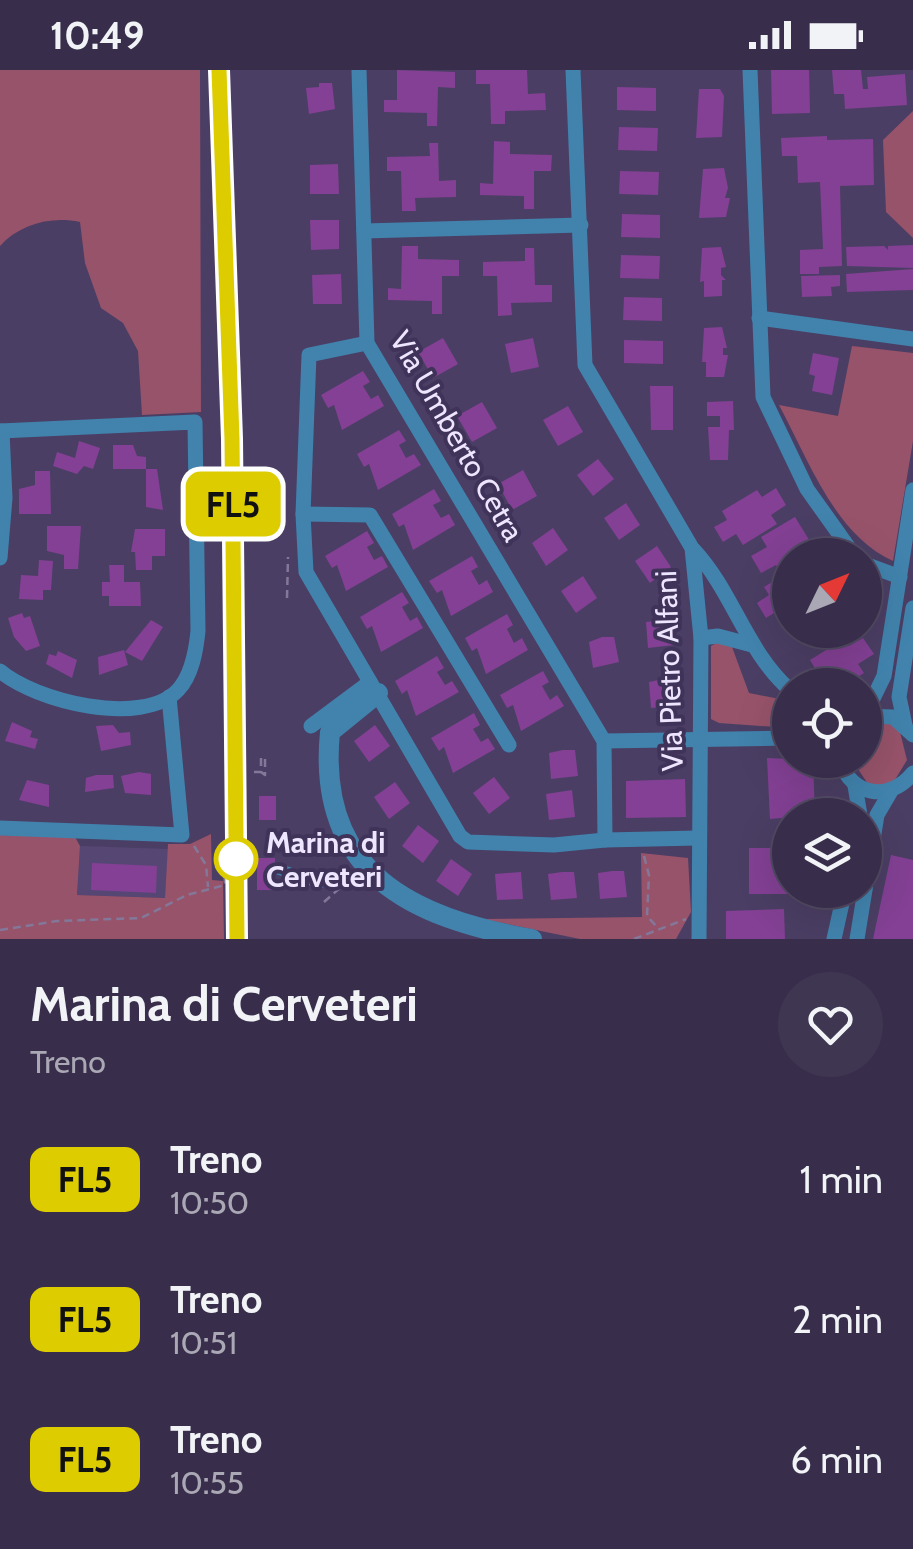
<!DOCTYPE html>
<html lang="it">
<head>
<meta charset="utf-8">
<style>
	:root { --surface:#382e4b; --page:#3f3652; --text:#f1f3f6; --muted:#aba8b5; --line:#524a63 }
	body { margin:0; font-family:Cabin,sans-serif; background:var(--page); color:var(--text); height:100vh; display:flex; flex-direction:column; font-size:38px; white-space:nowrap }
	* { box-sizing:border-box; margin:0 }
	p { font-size:32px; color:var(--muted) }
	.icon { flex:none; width:55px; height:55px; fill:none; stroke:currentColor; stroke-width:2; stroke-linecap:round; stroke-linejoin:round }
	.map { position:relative; height:869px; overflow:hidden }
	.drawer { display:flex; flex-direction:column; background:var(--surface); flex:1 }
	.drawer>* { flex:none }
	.badge { padding:0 20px; border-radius:15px; font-size:35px; line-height:65px }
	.needle { width:65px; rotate:47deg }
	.buttons { position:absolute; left:772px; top:468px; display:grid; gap:20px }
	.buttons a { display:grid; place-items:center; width:110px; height:110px; border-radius:50%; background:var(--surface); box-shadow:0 10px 40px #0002,0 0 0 2px var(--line); font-size:50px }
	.map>.badge { position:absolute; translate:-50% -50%; box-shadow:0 0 0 5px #fff }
	.round { display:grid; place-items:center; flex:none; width:105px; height:105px; border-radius:52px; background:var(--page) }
	.summary { display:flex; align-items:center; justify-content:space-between; height:170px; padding:0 30px }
	h1 { font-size:48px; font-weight:800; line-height:75px }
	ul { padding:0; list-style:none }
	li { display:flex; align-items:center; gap:30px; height:140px; padding:0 30px }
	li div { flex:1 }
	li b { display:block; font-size:38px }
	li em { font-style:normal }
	li .badge { min-width:110px; font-weight:700; text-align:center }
	.status { display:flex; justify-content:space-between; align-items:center; height:70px; padding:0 50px; background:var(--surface); direction:ltr }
	.status svg { height:28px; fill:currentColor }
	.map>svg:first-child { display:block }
</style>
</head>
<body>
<div class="status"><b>10:49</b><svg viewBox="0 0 49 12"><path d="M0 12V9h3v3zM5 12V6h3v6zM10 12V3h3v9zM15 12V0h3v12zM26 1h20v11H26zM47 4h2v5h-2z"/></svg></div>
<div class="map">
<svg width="913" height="869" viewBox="0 0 913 869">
	<rect width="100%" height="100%" fill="#4b3e64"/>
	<path fill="#564674" d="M80 776 168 779 165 828 77 825Z"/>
	<g fill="#97536a">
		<path d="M0 0H200L201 342 142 345 138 281 123 253 101 238 85 193 80 152C51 146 20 154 0 176Z"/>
		<path d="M913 41V168L886 142 883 70Z"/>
		<path d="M852 276 913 283V371L893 491C835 465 808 389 779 335L838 346Z"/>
		<path d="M718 572 732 577 749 623 790 631V658L719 653 711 649V576Z"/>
		<path d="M883 648 899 658 907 690 893 713 870 717 852 690H865V655Z"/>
		<path d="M211 764 212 810 223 811 224 869H0V765L75 767 80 776 77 825 165 828 168 774H190Z"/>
		<path d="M641 783 688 788 691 842 676 869H580L483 849 642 847Z"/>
	</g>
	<g fill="#834094">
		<path d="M397 0 455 2V18L438 17 437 56H427V43L384 42V30H397Z"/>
		<path d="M476 0H527L528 24 545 23 546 40 505 41V54H491L490 14H476Z"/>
		<path d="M771 0H809L810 43 772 44Z"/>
		<path d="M832 0H861L863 19H868L867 7 905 4 907 35 845 39 844 24H834Z"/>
		<path d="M319 13H332L335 39 309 44 306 18 319 17Z"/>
		<path d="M617 17 656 18V41L617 40Z"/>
		<path d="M699 19H720L724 26 722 67 696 68Z"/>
		<path d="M619 57 658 58 657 81 618 80Z"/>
		<path d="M827 66V70L873 69 874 115 840 116 842 196 819 197V204H800V180L823 179 820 112 798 113 797 86H782L781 68Z"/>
		<path d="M494 71 510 72V84L552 85 551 101H534V139H524V126L480 125V113L493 114Z"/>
		<path d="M429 73H438L439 111 456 110V127L415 128 416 141H402L401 101H387V87L430 86Z"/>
		<path d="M338 94 339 124H310V95Z"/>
		<path d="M724 98 728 118 725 128H730L726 147 699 148 703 99Z"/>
		<path d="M620 101 659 102 658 125 619 124Z"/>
		<path d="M622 144 660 145V168L621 167Z"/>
		<path d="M310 150H339V179L311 180Z"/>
		<path d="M913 175V198L847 196 846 177 884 176 888 180V176Z"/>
		<path d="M402 176H418V189L459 190V206H442V244H432V231L388 230V218L401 219Z"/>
		<path d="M721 177 726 197 721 198V205L726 210H722V226L704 227V211L700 212 702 178Z"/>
		<path d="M525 178H534L535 215H552V232L511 233 512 245 498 246 497 206H483V192L525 191Z"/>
		<path d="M621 185 660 186 659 209 620 208Z"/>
		<path d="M913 199V220L847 222 846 204Z"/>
		<path d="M341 204 342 234H313L312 205Z"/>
		<path d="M840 205V216L831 217 832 226 802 227 801 206Z"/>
		<path d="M624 227 662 228V251L623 250Z"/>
		<path d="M722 257 727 278H723V285H728L724 307H706V292H702L704 258Z"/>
		<path d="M443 268 458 294 433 308 418 282Z"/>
		<path d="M533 268 539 297 511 303 505 274Z"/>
		<path d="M624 270 663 271V294L624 293Z"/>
		<path d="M813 283 839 288 832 325 812 321 815 306 809 304Z"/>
		<path d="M363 301 370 312 363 316 371 329 378 325 384 336 342 360 334 335 328 338 321 325Z"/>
		<path d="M650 316H673V360H651Z"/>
		<path d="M733 331 734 360H729L728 390H710L708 357H720V346H707V332Z"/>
		<path d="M482 332 497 358 472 372 457 346Z"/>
		<path d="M568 336 583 362 558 376 543 350Z"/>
		<path d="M399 360 406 371 399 375 406 388 414 384 421 395 378 420 369 394 364 397 357 384Z"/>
		<path d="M79 371 100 378 93 399 84 396 77 404 53 396 57 382 75 388Z"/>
		<path d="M113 375H133L137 386 146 387V399H113Z"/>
		<path d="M598 389 614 409 593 426 577 405Z"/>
		<path d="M146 399H157L163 440 146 437Z"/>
		<path d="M523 400 537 426 512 440 498 414Z"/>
		<path d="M35 401H50L51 444H19V419L35 415Z"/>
		<path d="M776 418 786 435 771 445 777 454 743 475 736 464 723 472 714 457 727 450 722 441 757 420 762 427Z"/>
		<path d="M434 419 441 431 433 435 441 448 449 444 455 455 413 480 404 454 399 457 392 444Z"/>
		<path d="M626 433 640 455 619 470 604 448Z"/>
		<path d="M795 447 816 481 790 485V496L780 502 776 495 761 503 751 486 767 477 761 467Z"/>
		<path d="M47 456H81L78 499H64V485L47 481Z"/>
		<path d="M553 458 568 480 546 496 532 473Z"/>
		<path d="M135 459H165V486H152V500H136L135 482H131Z"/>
		<path d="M367 461 374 473 367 477 374 490 382 486 388 497 346 521 337 495 332 498 325 486Z"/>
		<path d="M657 476 671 497 650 513 635 491Z"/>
		<path d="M472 486 478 497 471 501 479 515 487 510 493 522 451 546 442 520 437 523 429 511Z"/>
		<path d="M39 490 53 491 51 520H43V530L19 529 21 505 38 506Z"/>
		<path d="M109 495H124V512H140L141 536H109V526H102V512H110Z"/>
		<path d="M790 501V548L786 551 779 540 766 548 757 533 769 525 764 517Z"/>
		<path d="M583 506 597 528 576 543 561 521Z"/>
		<path d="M402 522 409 533 402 537 410 551 417 547 423 558 381 582 372 556 367 559 360 547Z"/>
		<path d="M22 543 24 548 30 546 40 576 26 581 14 567 8 548Z"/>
		<path d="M507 544 513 555 507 559 514 573 522 568 528 580 486 604 477 578 472 581 465 568Z"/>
		<path d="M672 549 674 575 648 578 646 552Z"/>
		<path d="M151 550 163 557 142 591 125 582Z"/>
		<path d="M796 560H853L825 577 818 566 805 574Z"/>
		<path d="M602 567H614L619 592 593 598 589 572Z"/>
		<path d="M863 568 874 584 858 594 864 603 845 615H825L810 590 844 569 849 576Z"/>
		<path d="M124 580 128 595 99 605 98 587Z"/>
		<path d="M58 581 77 590 72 608 46 594 49 584 56 586Z"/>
		<path d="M437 586 444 598 437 602 445 615 452 611 459 622 416 646 407 620 402 624 395 611Z"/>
		<path d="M543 601 549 612 542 616 550 630 557 625 564 636 521 661 513 635 507 638 500 625Z"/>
		<path d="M663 609H675L678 635 651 638 649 612Z"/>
		<path d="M474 643 480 655 473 659 481 672 488 668 495 679 453 703 444 677 439 681 431 668Z"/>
		<path d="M12 652 32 661 30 667 38 669 35 679 5 671Z"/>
		<path d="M113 655 119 663 130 662 131 675 101 681 96 656Z"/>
		<path d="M375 655 390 676 369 692 354 671Z"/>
		<path d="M563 680H575L578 706 551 709 549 683Z"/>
		<path d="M767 688 813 690 815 745 770 749Z"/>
		<path d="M139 702 151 704V725L125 723 121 706Z"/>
		<path d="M96 705H113L114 718 85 722 86 708Z"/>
		<path d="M494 707 510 728 489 744 473 723Z"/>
		<path d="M685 709 686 747 626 748V711Z"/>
		<path d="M27 710 49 715V737L19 730Z"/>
		<path d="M395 712 410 733 389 749 374 727Z"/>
		<path d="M572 720 575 747 549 750 546 724Z"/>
		<rect x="259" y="726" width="17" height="24"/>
		<path d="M418 755 439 771 423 793 402 776Z"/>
		<path d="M749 778H790V820H819V824H749Z"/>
		<path d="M891 785 913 790V869H873Z"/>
		<rect x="257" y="788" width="18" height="32"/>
		<path d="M451 789 472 804 458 826 436 811Z"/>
		<path d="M92 793 157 796 156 823 91 820Z"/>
		<path d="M612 801H624L627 827 600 829 598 803Z"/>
		<path d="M521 802 523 829 497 830 495 804Z"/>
		<path d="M562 802H574L577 828 551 830 548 804Z"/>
		<path d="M784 839 785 869H726V841Z"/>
	</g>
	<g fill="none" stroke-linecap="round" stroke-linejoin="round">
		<g stroke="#837899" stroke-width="2.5" stroke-dasharray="8 5" stroke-linecap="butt">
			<path d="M287 528 288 487"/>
			<path d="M254 702H261V688"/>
			<path d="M261 702 265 705V688"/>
			<path d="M194 776 206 795 208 817"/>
			<path d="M644 786 649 805 647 846 657 857"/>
			<path d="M331 806 353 807"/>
			<path d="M324 832 349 810"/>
			<path d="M0 860 57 851 141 848 187 825 225 815 224 785"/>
			<path d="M634 869 686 849"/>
		</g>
		<path stroke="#4183ad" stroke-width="11" d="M275 798 320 813"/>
		<g stroke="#4183ad" stroke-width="15">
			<path d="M359 0 367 273 604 671 605 770 698 768"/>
			<path d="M573 0 585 295 692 478 701 568 699 869"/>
			<path d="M750 0 763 327 807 419 854 485"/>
			<path d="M364 161 581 155"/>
			<path d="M759 248 913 269"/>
			<path d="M367 273 309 285 303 444 306 502 460 766 468 772 554 775 605 770"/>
			<path d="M0 361 195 352 198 561C196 581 192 605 178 620 142 658 35 631 0 601"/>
			<path d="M303 444 370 445 509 675"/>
			<path d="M694 480C733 522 746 581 790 620"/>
			<path d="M0 488 5 428 2 361"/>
			<path d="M865 494 900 507"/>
			<path d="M701 568 718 566 752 575"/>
			<path d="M865 645 884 606 913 420"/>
			<path d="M865 646 893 647 913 665"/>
			<path d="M905 655 899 627 913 538"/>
			<path d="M311 656 370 612"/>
			<path d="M604 671 790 668"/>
			<path d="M840 690C851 727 890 732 913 703"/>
			<path d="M855 716 860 745"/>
			<path d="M0 758 182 765 169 627"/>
			<path d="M865 819 877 745 891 721"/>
			<path d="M834 869 845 820"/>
			<path d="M857 869 865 820"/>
		</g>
		<path stroke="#4183ad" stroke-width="20" d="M378 623 330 662C316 803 412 848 532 869"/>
		<g stroke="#aaa0be" stroke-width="8">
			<path id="rail" d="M219 0 231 332 237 869"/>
		</g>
		<use href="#rail" stroke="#403359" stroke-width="4" stroke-dasharray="11" stroke-linecap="butt"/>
	</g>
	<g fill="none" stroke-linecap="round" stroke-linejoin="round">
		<g stroke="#fff" stroke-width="22">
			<path id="line" d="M219 0 232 369 237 869"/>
		</g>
		<use href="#line" stroke="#dccc00" stroke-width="15"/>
	</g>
	<circle fill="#fff" stroke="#dccc00" stroke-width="5" cx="236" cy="789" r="20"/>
	<g text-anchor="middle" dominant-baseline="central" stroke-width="8" stroke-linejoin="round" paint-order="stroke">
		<g font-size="30" fill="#ede6fe" stroke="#403359">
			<text transform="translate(457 366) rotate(60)">Via Umberto Cetra</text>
			<text transform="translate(669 601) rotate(-92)">Via Pietro Alfani</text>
		</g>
		<g font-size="30" font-weight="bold" fill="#ede6fe" stroke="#403359" text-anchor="start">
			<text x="266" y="772">Marina di<tspan x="266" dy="34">Cerveteri</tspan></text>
		</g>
	</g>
</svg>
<div class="buttons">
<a><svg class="needle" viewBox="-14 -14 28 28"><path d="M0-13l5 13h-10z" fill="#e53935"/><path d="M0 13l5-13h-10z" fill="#aba8b5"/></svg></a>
<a><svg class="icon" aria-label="locate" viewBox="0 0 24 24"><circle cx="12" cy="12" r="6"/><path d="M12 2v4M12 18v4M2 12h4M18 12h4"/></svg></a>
<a><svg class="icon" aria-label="layers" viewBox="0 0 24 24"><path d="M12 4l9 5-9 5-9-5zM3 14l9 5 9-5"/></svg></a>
</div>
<b class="badge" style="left:233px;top:434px;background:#dccc00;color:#111">FL5</b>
</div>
<section class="drawer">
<div class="summary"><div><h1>Marina di Cerveteri</h1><p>Treno</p></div><a class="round"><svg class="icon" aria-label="heart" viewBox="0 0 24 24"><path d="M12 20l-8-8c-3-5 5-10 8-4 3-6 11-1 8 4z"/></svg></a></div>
<ul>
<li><span class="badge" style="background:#dccc00;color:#111">FL5</span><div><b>Treno</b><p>10:50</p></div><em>1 min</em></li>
<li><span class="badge" style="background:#dccc00;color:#111">FL5</span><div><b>Treno</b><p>10:51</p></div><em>2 min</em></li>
<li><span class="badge" style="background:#dccc00;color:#111">FL5</span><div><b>Treno</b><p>10:55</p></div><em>6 min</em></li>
</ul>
</section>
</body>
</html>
